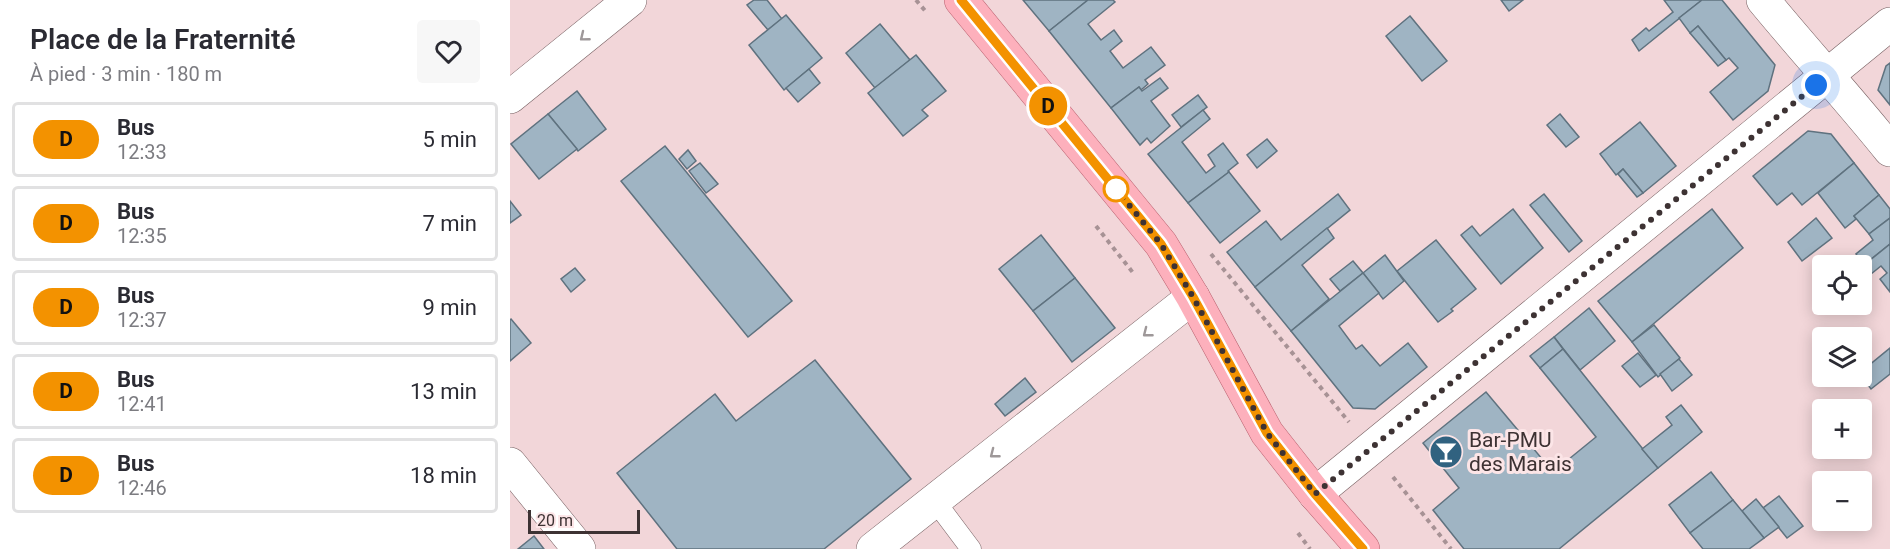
<!DOCTYPE html>
<html lang="fr">
<head>
<meta charset="utf-8">
<style>
	:root { --surface:#fff; --page:#f7f7f7; --text:#2b2b33; --muted:#7c7c81; --line:#e1e1e2 }
	body { margin:0; font-family:Roboto,sans-serif; background:var(--page); color:var(--text); height:100vh; display:flex; flex-direction:column; font-size:22px; white-space:nowrap }
	* { box-sizing:border-box; margin:0 }
	p { font-size:20px; color:var(--muted) }
	.icon { flex:none; width:33px; height:33px; fill:none; stroke:currentColor; stroke-width:2; stroke-linecap:round; stroke-linejoin:round }
	.map { position:relative; flex:1; overflow:hidden }
	.sheet { display:flex; flex-direction:column; background:var(--surface); width:510px }
	.sheet>* { flex:none }
	.badge { padding:0 12px; border-radius:20px; font-size:21px; line-height:39px }
	.controls { position:absolute; left:1302px; top:255px; display:grid; gap:12px }
	.controls a { display:grid; place-items:center; width:60px; height:60px; border-radius:6px; background:var(--surface); box-shadow:0 3px 15px #0003; font-size:30px }
	.scale { position:absolute; left:18px; bottom:15px; width:112px; box-sizing:border-box; padding-left:6px; border:3px solid #3d3233; border-top:0; font-size:16px; line-height:21px; white-space:nowrap; color:#3d3233; -webkit-text-stroke:4px #fce5e7; paint-order:stroke }
	.you { position:absolute; width:30px; height:30px; margin:-15px; border:4px solid #fff; border-radius:50%; background:#1a73e8; box-shadow:0 0 0 9px #1a73e833 }
	.map>.badge { position:absolute; translate:-50% -50%; box-shadow:0 0 0 3px #fff }
	.round { display:grid; place-items:center; flex:none; width:63px; height:63px; border-radius:6px; background:var(--page) }
	.summary { display:flex; align-items:center; justify-content:space-between; height:102px; padding:0 30px }
	h1 { font-size:28px; font-weight:600; line-height:45px }
	ul { padding:0; list-style:none }
	li { display:flex; align-items:center; gap:18px; height:75px; margin:0 12px 9px; padding:0 18px; border:3px solid var(--line); border-radius:6px }
	li div { flex:1 }
	li b { display:block; font-size:22px }
	li em { font-style:normal }
	li .badge { min-width:66px; font-weight:700; text-align:center }
	main { display:flex; flex:1; min-height:0 }
	.map>svg:first-child { display:block }
</style>
</head>
<body>
<main>
<section class="sheet">
<div class="summary"><div><h1>Place de la Fraternité</h1><p>À pied · 3 min · 180 m</p></div><a class="round"><svg class="icon" aria-label="heart" viewBox="0 0 24 24"><path d="M12 20l-8-8c-3-5 5-10 8-4 3-6 11-1 8 4z"/></svg></a></div>
<ul>
<li><span class="badge" style="background:#f39200;color:#111">D</span><div><b>Bus</b><p>12:33</p></div><em>5 min</em></li>
<li><span class="badge" style="background:#f39200;color:#111">D</span><div><b>Bus</b><p>12:35</p></div><em>7 min</em></li>
<li><span class="badge" style="background:#f39200;color:#111">D</span><div><b>Bus</b><p>12:37</p></div><em>9 min</em></li>
<li><span class="badge" style="background:#f39200;color:#111">D</span><div><b>Bus</b><p>12:41</p></div><em>13 min</em></li>
<li><span class="badge" style="background:#f39200;color:#111">D</span><div><b>Bus</b><p>12:46</p></div><em>18 min</em></li>
</ul>
</section>
<div class="map">
<svg width="1380" height="549" viewBox="0 0 1380 549">
	<rect width="100%" height="100%" fill="#f2d6d9"/>
	<g fill="#9fb4c3" stroke="#5f727f" stroke-width="1.5">
		<path d="M244 0H257L272 19 258 30 237 5Z"/>
		<path d="M513 0H578L539 31Z"/>
		<path d="M578 0H603L605 2 578 24 591 40 604 30 612 41 600 51 613 68 641 47 655 65 635 80 638 84 631 90 629 87 601 108 539 31Z"/>
		<path d="M991 0H1013L999 11Z"/>
		<path d="M1154 0H1192L1129 51 1122 40 1136 28 1139 31 1163 12Z"/>
		<path d="M1192 0H1212L1265 65 1258 91 1223 120 1200 92 1228 68 1219 58 1216 60 1188 26 1180 33 1169 18Z"/>
		<path d="M276 15 312 58 274 90 239 45Z"/>
		<path d="M900 16 937 61 912 81 876 36Z"/>
		<path d="M370 24 400 60 365 88 336 53Z"/>
		<path d="M1188 26 1216 60 1208 66 1180 33Z"/>
		<path d="M406 55 436 91 412 110 418 116 393 136 358 93Z"/>
		<path d="M1380 63V105L1368 90 1376 66Z"/>
		<path d="M299 69 310 83 288 102 276 88Z"/>
		<path d="M650 78 658 88 641 101 660 126 641 143 637 138 630 145 601 108 629 87 632 91Z"/>
		<path d="M67 91 96 129 68 151 38 114Z"/>
		<path d="M688 95 697 107 671 127 662 115Z"/>
		<path d="M693 110 700 119 672 142 696 173 705 166 698 155 713 143 728 163 718 171 719 172 678 203 638 154Z"/>
		<path d="M38 114 67 149 29 179 1 144Z"/>
		<path d="M1050 114 1069 137 1056 147 1037 125Z"/>
		<path d="M1130 122 1166 166 1133 193 1113 169 1106 175 1090 154Z"/>
		<path d="M1298 131 1321 134 1344 163 1292 205 1282 193 1267 205 1243 176Z"/>
		<path d="M757 139 767 151 747 168 737 155Z"/>
		<path d="M155 146 282 301 238 337 111 181Z"/>
		<path d="M178 150 186 161 177 169 169 159Z"/>
		<path d="M190 163 208 184 196 193 179 171Z"/>
		<path d="M1344 163 1369 195 1344 216 1346 219 1335 228 1308 193Z"/>
		<path d="M1113 169 1133 193 1127 197 1108 174Z"/>
		<path d="M719 172 750 211 710 243 678 203Z"/>
		<path d="M828 194 840 210 745 287 717 252 756 221 771 240Z"/>
		<path d="M1034 194 1072 241 1059 252 1020 205Z"/>
		<path d="M1369 195 1380 209V218L1359 234 1344 216Z"/>
		<path d="M0 201 11 215 0 223Z"/>
		<path d="M1003 209 1033 248 991 284 951 235 962 226 970 236Z"/>
		<path d="M1202 209 1233 248 1122 342 1088 301Z"/>
		<path d="M1306 218 1322 238 1292 261 1278 242Z"/>
		<path d="M1380 218V244L1354 265 1346 254 1363 240 1359 234Z"/>
		<path d="M817 228 824 238 792 265 819 299 781 331 745 287Z"/>
		<path d="M531 235 565 278 523 311 489 269Z"/>
		<path d="M926 240 966 289 941 309 943 311 928 322 887 271Z"/>
		<path d="M1380 244V292L1370 279 1377 273 1371 266 1361 274 1354 265Z"/>
		<path d="M875 255 894 281 873 299 853 273Z"/>
		<path d="M843 261 853 273 830 291 820 279Z"/>
		<path d="M65 268 75 280 61 292 51 279Z"/>
		<path d="M853 273 869 293 829 326 846 349 852 345 870 366 898 343 917 367 865 409 843 408 781 331Z"/>
		<path d="M565 278 605 328 562 362 523 311Z"/>
		<path d="M1079 308 1105 341 1070 370 1044 337Z"/>
		<path d="M1 319 21 343 0 361V320Z"/>
		<path d="M1144 325 1170 358 1148 377 1122 342Z"/>
		<path d="M1044 337 1053 349 1030 368 1020 356Z"/>
		<path d="M1380 348V374L1361 389 1351 376 1352 371Z"/>
		<path d="M1053 349 1148 468 1049 549H954L923 510 949 488 913 443 976 392 1043 472 1086 437 1030 368Z"/>
		<path d="M1128 353 1146 375 1130 387 1112 366Z"/>
		<path d="M1169 359 1182 375 1162 391 1150 374Z"/>
		<path d="M305 360 401 479 314 549H167L107 473 205 394 226 421Z"/>
		<path d="M515 378 526 392 495 416 485 404Z"/>
		<path d="M1171 405 1192 432 1148 468 1132 449 1162 425 1156 417Z"/>
		<path d="M1201 472 1223 500 1180 533 1159 505Z"/>
		<path d="M1269 496 1293 526 1277 538 1253 508Z"/>
		<path d="M1246 499 1269 527 1254 538 1232 511Z"/>
		<path d="M1223 500 1254 538 1239 549H1193L1180 533Z"/>
		<path d="M24 536 34 549H8Z"/>
	</g>
	<g fill="none" stroke-linecap="round" stroke-linejoin="round">
		<g stroke="#765f61" stroke-width="21">
			<path id="service" d="M425 501 461 549"/>
		</g>
		<g stroke="#765f61" stroke-width="34">
			<g id="minor">
				<path d="M1253 0C1295 51 1339 99 1380 150"/>
				<path d="M0 97 120 0"/>
				<path d="M0 464 69 549"/>
				<path d="M805 494 1380 24"/>
				<path d="M363 549 683 297"/>
			</g>
		</g>
		<g stroke="#b9616f" stroke-width="34">
			<path id="primary" d="M451 0 651 244 683 297 757 433 805 494 853 549"/>
		</g>
		<g stroke="#a79295" stroke-width="4" stroke-dasharray="4.5 4.5" stroke-linecap="butt">
			<path d="M406 0 417 13"/>
			<path d="M586 226 624 274"/>
			<path d="M701 254 839 422"/>
			<path d="M883 477 941 549"/>
			<path d="M788 533 800 549"/>
		</g>
		<use href="#service" stroke="#fff" stroke-width="20"/>
		<use href="#minor" stroke="#fff" stroke-width="33"/>
		<use href="#primary" stroke="#fdb0bc" stroke-width="33"/>
	</g>
	<defs><path id="oneway-chevron" d="M-2-3.5L2.5 0L-2 3.5" fill="none" stroke-width="1.6" stroke-linecap="round" stroke-linejoin="round" transform="scale(1.5)"/></defs>
	<g stroke="#9e9899">
		<use href="#oneway-chevron" transform="translate(74 37) rotate(141)"/>
		<use href="#oneway-chevron" transform="translate(637 333) rotate(142)"/>
		<use href="#oneway-chevron" transform="translate(484 454) rotate(142)"/>
	</g>
	<g fill="none" stroke-linecap="round" stroke-linejoin="round">
		<g stroke="#fff" stroke-width="14">
			<path id="line" d="M451 0 651 244 683 297 757 433 805 494 853 549"/>
		</g>
		<use href="#line" stroke="#f39200" stroke-width="9"/>
		<path stroke="#3d3233" stroke-width="6" stroke-dasharray="0 10.8" d="M606 189 651 244 683 297 757 433 805 494 1306 85"/>
	</g>
	<defs>
		<g id="bar-disc" transform="scale(1.725)"><circle r="9.5" fill="#316280" stroke="#fce5e7"/><path d="M-6-5H6L.8 .8V4.5H3.5V6h-7V4.5H-.8V.8Z" fill="#fff"/></g>
	</defs>
	<g fill-rule="evenodd">
		<use href="#bar-disc" x="936" y="452"/>
	</g>
	<circle fill="#fff" stroke="#f39200" stroke-width="3" cx="606" cy="189" r="12"/>
	<g text-anchor="middle" dominant-baseline="central" stroke-width="6" stroke-linejoin="round" paint-order="stroke">
		<g font-size="21" fill="#3d3233" stroke="#fce5e7" text-anchor="start">
			<text x="959" y="440">Bar-PMU<tspan x="959" dy="24">des Marais</tspan></text>
		</g>
	</g>
</svg>
<div class="controls">
<a><svg class="icon" aria-label="locate" viewBox="0 0 24 24"><circle cx="12" cy="12" r="6"/><path d="M12 2v4M12 18v4M2 12h4M18 12h4"/></svg></a>
<a><svg class="icon" aria-label="layers" viewBox="0 0 24 24"><path d="M12 4l9 5-9 5-9-5zM3 14l9 5 9-5"/></svg></a>
<a>+</a>
<a>−</a>
</div>
<div class="scale">20 m</div>
<div class="you" style="left:1306px;top:85px"></div>
<b class="badge" style="left:538px;top:106px;background:#f39200;color:#111">D</b>
</div>
</main>
</body>
</html>
